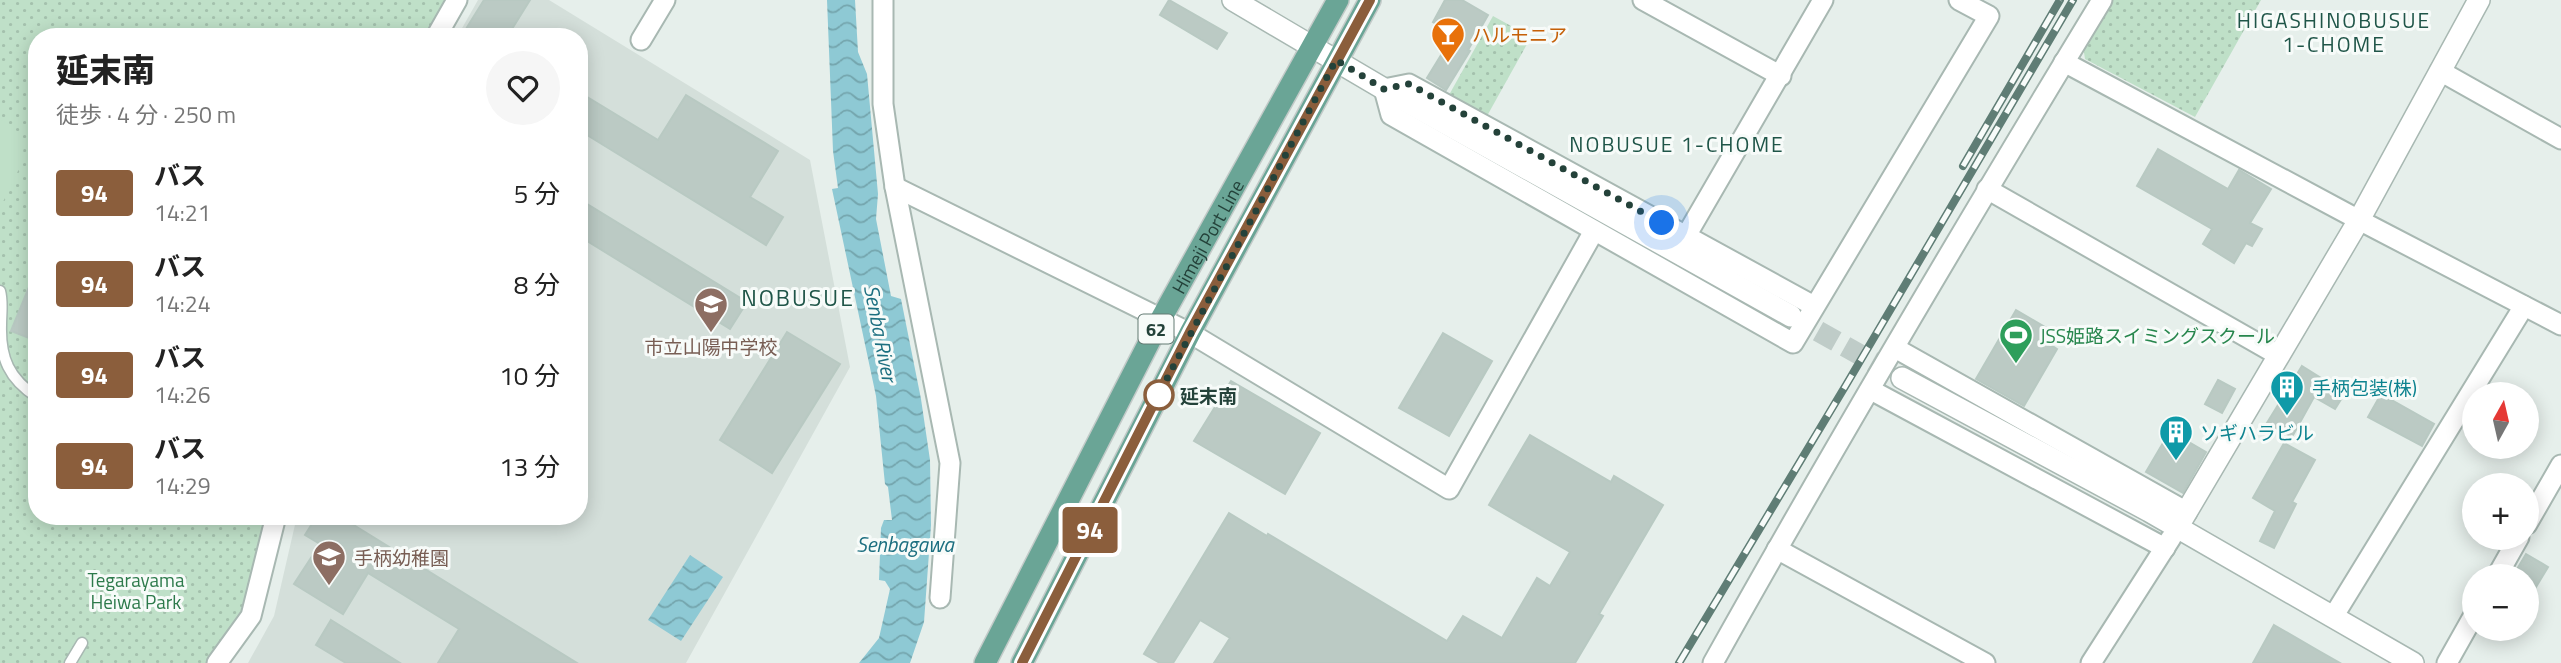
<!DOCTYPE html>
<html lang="ja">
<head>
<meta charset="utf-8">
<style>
	:root { --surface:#fff; --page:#f6f6f6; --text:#222; --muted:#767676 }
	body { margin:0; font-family:"Titillium Web","Noto Sans JP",sans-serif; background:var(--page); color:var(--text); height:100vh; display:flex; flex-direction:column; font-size:26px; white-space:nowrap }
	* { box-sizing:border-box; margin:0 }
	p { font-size:23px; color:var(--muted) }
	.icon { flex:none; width:38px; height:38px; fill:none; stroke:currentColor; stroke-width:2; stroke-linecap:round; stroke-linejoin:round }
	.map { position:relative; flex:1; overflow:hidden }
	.sheet { position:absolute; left:28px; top:28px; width:560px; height:497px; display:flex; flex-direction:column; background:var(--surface); border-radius:28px; box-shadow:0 4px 18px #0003 }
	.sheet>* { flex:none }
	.badge { padding:0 14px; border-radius:5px; font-size:24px; line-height:46px }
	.needle { width:46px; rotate:8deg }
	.controls { position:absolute; left:2462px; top:382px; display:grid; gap:14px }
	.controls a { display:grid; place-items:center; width:77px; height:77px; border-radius:50%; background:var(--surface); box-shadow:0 4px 18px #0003; font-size:35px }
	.you { position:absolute; width:35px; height:35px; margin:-18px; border:5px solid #fff; border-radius:50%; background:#1a73e8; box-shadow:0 0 0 10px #1a73e833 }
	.map>.badge { position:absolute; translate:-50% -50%; box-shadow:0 0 0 4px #fff }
	.round { display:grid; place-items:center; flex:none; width:74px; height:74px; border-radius:37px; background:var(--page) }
	.summary { display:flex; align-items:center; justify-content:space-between; height:119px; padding:0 28px }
	h1 { font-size:33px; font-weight:800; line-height:52px }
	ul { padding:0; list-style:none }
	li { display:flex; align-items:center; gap:21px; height:91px; padding:0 28px }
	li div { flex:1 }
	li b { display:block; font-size:26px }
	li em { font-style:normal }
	li .badge { min-width:77px; font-weight:700; text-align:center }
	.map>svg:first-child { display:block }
</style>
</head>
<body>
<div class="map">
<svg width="2561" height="663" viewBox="0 0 2561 663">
	<defs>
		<pattern id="park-dots" width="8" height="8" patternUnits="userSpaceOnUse" patternTransform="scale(1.75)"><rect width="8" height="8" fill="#bfe0c8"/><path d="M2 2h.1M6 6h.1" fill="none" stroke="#a4c1ad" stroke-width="1.8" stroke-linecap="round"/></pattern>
		<pattern id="water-waves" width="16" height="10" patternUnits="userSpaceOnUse" patternTransform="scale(1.75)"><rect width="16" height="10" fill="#8ec9d4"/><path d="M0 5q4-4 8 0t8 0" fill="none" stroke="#74a5ad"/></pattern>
	</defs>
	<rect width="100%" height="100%" fill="#e6efeb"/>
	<path fill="#d4dfda" d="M478 0H549L810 160 850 367 686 663H248L274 616 297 516H579V37H457Z"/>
	<g fill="url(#park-dots)">
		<path d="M0 0H448L427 37H37V516H266L243 608 209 663H0Z"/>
		<path d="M2111 0H2261L2195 117 2085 59 2083 46Z"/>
		<path d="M1493 16 1531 37 1487 116 1449 95Z"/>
	</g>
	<path fill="#bfe0c8" d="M0 120C45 139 14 176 0 209Z"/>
	<g fill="url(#water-waves)">
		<path d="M827 0H855L858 52 867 74 878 194 876 219 891 296 901 299 921 399 930 460 931 525 924 622 910 663H859L879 638 890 589 885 581 879 580 881 528 884 520H892L888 487 885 484 876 396 832 189 838 188 833 151Z"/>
		<path d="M690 555 723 577 681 641 648 620Z"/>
	</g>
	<g fill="#bbcac4" stroke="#b8c9c2" stroke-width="2">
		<path d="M484 0H530L507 37H461Z"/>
		<path d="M1169 0 1227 33 1217 49 1160 15Z"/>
		<path d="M1445 0H1462L1488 15 1468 50 1470 51 1446 90 1427 78 1454 34 1433 22Z"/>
		<path d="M579 92 658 140 686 95 778 151 750 197 783 217 766 245 579 130Z"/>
		<path d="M2158 149 2228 189 2239 170 2271 189 2250 223 2262 229 2252 246 2246 243 2234 263 2203 244 2212 229 2137 186Z"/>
		<path d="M579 199 747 302 730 329 579 236Z"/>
		<path d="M36 270H37V341L11 331Z"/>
		<path d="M2016 310 2057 334 2051 345 2057 349 2024 406 1976 379Z"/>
		<path d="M787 332 840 364 772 473 720 440Z"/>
		<path d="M1443 333 1492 361 1449 436 1399 408Z"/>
		<path d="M2302 366 2345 393 2335 409 2314 397 2292 437 2267 423Z"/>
		<path d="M2218 380 2235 389 2222 413 2205 404Z"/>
		<path d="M1231 381 1320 433 1285 494 1194 441Z"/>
		<path d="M2381 394 2434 424 2422 446 2368 417Z"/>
		<path d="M2170 431 2206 452 2183 493 2146 472Z"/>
		<path d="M1530 435 1611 482 1614 476 1663 505 1599 614 1603 616 1575 663H1214L1230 638 1200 620 1173 663H1160L1144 654 1229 513 1267 536 1268 534 1447 641 1463 616 1502 638 1537 578 1550 586 1570 552 1489 505Z"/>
		<path d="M2284 443 2315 460 2292 502 2296 504 2274 548 2260 541 2275 511 2253 498Z"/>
		<path d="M317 516H339L577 663H438L459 629 368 573 343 614 294 584 320 544 305 535Z"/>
		<path d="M2526 554 2548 567 2527 602V576H2513Z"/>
		<path d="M331 620 400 663H346L316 645Z"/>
		<path d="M2274 625 2319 651 2340 663H2253Z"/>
	</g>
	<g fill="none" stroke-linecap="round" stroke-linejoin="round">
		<path stroke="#bfccc8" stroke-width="21" stroke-dasharray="21 10" stroke-linecap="butt" d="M1791 316 1898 376"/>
		<g stroke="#a8b8b2" stroke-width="13">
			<g id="service">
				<path d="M0 291C3 302 1 313 1 325 0 358 9 379 37 397"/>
				<path d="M70 663 82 643"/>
			</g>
		</g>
		<g stroke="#a8b8b2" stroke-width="23">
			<g id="minor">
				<path d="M883 0V104L895 187 950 463 940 598"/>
				<path d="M1643 0 1781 76"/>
				<path d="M436 37 457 0"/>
				<path d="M641 40 665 0"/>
				<path d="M2064 62 2359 220 2561 325"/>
				<path d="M2440 71 2561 139"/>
				<path d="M895 187 1190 333 1449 489 1594 231"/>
				<path d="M1987 189 2278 355"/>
				<path d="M1686 236 1823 0"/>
				<path d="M1814 306 1409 84 1384 89 1391 115 1793 343 1989 16 1959 0"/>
				<path d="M1895 348 2187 512"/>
				<path d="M1871 390 2165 548"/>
				<path d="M2527 524 2561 465"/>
				<path d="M1777 549 1985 663"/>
				<path d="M2497 576 2519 537"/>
				<path d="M2333 617 2524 306"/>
				<path d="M217 663 251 616 276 516"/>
				<path d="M1713 663C1838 439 1969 219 2102 0"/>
				<path d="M2091 663 2171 538"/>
				<path d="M2447 663 2474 615"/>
			</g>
		</g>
		<g stroke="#a8b8b2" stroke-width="24">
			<g id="tertiary">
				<path d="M1233 0 1384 89 1791 316"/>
				<path d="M1902 378 2149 511 2413 663"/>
				<path d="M2177 528 2359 220 2479 0"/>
			</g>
		</g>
		<g stroke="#c2cac8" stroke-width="24">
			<g id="primary">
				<path id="s1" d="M985 663 1162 317 1338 0"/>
				<path d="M1022 663 1190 333 1370 0"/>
			</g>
		</g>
		<use href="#service" stroke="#fff" stroke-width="10"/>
		<use href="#minor" stroke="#fff" stroke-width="19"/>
		<use href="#tertiary" stroke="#fff" stroke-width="21"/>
		<use href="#primary" stroke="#6aa596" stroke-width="21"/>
		<g stroke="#5f7d75" stroke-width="8">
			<g id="rail">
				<path d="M1963 166 2060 0"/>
				<path d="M1679 663 1846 385 2073 0"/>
			</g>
		</g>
		<use href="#rail" stroke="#f7fbf9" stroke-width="5" stroke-dasharray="16" stroke-linecap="butt"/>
	</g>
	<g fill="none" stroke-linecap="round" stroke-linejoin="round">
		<g stroke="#fff" stroke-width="16">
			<path id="line" d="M1022 663 1190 332 1370 0"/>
		</g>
		<use href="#line" stroke="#8b5e3c" stroke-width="10"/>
		<path stroke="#24423a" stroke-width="7" stroke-dasharray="0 12.6" d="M1159 395 1154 403 1336 60 1384 89 1409 84 1662 223"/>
	</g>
	<defs>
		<g id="bar-pin" transform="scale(1.75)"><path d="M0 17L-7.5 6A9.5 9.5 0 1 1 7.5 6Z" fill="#e8710a" stroke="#f7fbf9"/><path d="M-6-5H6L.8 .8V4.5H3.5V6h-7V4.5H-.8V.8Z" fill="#fff"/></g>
		<g id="school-pin" transform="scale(1.75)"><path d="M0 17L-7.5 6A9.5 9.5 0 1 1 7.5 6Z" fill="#8d6e63" stroke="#f7fbf9"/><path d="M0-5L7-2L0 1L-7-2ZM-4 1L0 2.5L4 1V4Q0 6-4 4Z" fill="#fff"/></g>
		<g id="stadium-pin" transform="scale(1.75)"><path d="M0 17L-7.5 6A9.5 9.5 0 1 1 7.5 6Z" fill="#2e9e5b" stroke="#f7fbf9"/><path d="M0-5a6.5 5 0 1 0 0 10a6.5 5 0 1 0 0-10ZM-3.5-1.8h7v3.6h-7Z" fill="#fff"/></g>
		<g id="building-pin" transform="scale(1.75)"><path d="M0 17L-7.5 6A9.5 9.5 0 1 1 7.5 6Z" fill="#0f9aa8" stroke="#f7fbf9"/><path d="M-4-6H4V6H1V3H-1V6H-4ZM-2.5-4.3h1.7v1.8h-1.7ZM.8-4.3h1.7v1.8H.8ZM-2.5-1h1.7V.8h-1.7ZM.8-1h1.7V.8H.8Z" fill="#fff"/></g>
	</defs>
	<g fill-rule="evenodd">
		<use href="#bar-pin" x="1448" y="34"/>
		<use href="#school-pin" x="711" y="304"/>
		<use href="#stadium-pin" x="2016" y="335"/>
		<use href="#building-pin" x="2287" y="387"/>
		<use href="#building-pin" x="2176" y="432"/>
		<use href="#school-pin" x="329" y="557"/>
	</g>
	<circle fill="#fff" stroke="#8b5e3c" stroke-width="3.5" cx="1159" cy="395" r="14"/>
	<g text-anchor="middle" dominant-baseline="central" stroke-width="6" stroke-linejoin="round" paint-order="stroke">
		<rect fill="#f7fbf9" stroke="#637a73" stroke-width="2" x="1138.5" y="314.5" width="35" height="29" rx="5"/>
		<g font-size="18" font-weight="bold" fill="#24423a">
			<text x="1156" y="329">62</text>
		</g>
		<g font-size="19" fill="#c56008" stroke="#f7fbf9" text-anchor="start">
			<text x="1472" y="34">ハルモニア</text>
		</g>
		<g font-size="19" fill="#24423a" stroke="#f7fbf9">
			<text stroke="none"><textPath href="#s1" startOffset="481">Himeji Port Line</textPath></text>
		</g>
		<g font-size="19" fill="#27864d" stroke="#f7fbf9" text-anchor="start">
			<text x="2040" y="335">JSS姫路スイミングスクール</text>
		</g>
		<g font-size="19" fill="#785e54" stroke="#f7fbf9">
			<text x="711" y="346">市立山陽中学校</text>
			<text x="354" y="557" text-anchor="start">手柄幼稚園</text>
		</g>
		<g font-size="19" fill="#0d838f" stroke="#f7fbf9" text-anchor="start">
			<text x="2312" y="387">手柄包装(株)</text>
			<text x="2200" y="432">ソギハラビル</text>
		</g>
		<g font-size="19" font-weight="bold" fill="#24423a" stroke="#f7fbf9" text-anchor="start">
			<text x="1180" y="395">延末南</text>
		</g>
		<g font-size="19" fill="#2d7a4b" stroke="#f7fbf9">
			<text x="136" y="579">Tegarayama<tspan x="136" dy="22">Heiwa Park</tspan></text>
		</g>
		<g font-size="21" letter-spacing="2" fill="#1f5548" stroke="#f7fbf9">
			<text x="2334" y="20">HIGASHINOBUSUE<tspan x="2334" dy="24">1-CHOME</tspan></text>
			<text x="1677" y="144">NOBUSUE 1-CHOME</text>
		</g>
		<g font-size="21" font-style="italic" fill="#1c6f80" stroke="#f7fbf9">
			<text transform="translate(881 333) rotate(79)">Senba River</text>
			<text x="905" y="544">Senbagawa</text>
		</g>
		<g font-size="23" letter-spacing="2" fill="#1f5548" stroke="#f7fbf9">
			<text x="798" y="297">NOBUSUE</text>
		</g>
	</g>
</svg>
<div class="controls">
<a><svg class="needle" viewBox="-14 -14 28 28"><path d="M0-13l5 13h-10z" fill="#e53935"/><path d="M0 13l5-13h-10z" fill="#767676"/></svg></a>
<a>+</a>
<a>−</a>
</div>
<div class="you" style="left:1662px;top:223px"></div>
<b class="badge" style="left:1090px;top:530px;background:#8b5e3c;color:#fff">94</b>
<section class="sheet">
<div class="summary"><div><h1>延末南</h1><p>徒歩 · 4 分 · 250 m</p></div><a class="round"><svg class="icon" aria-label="heart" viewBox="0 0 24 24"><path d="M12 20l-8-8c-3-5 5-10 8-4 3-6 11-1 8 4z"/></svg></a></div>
<ul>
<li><span class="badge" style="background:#8b5e3c;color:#fff">94</span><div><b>バス</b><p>14:21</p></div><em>5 分</em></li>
<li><span class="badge" style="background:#8b5e3c;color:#fff">94</span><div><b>バス</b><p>14:24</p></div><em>8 分</em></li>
<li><span class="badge" style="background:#8b5e3c;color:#fff">94</span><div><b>バス</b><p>14:26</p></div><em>10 分</em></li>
<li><span class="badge" style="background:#8b5e3c;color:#fff">94</span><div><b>バス</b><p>14:29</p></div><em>13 分</em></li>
</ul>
</section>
</div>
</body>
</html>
